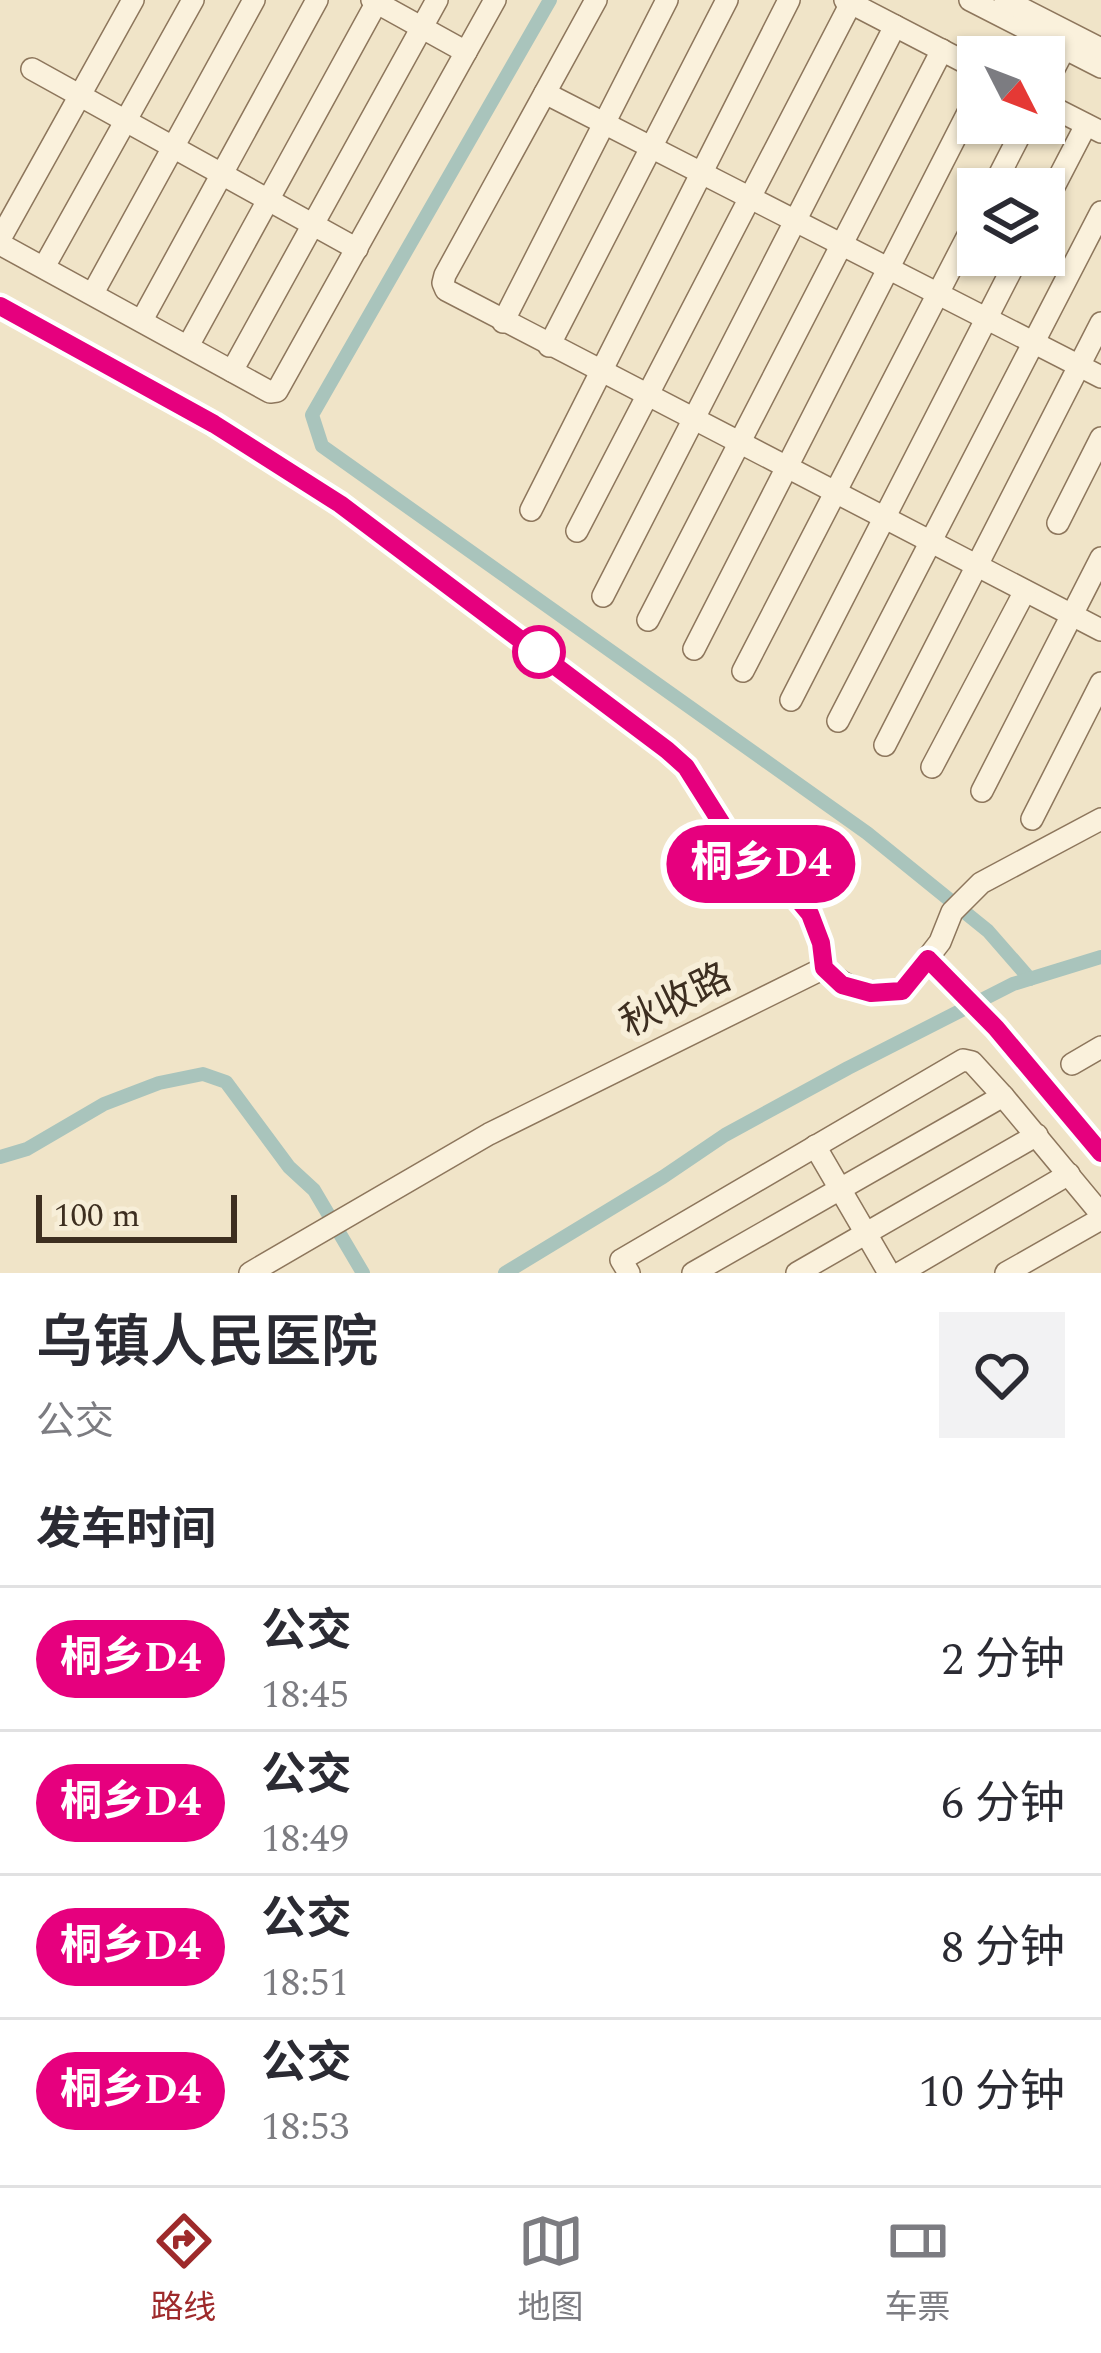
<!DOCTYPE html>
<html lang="zh">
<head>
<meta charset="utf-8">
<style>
	:root { --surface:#fff; --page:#f2f2f3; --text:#2b2b33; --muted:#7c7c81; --line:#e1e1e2; --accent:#9e2a2b }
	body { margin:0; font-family:Spectral,"Noto Sans SC",serif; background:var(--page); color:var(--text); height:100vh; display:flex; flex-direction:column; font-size:45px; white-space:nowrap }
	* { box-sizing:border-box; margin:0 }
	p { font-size:39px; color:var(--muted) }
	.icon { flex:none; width:66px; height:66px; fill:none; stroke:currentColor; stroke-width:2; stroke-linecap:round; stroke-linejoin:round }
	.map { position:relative; height:1273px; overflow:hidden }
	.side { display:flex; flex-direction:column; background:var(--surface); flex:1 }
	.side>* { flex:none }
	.badge { padding:0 24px; border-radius:39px; font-size:42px; line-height:78px }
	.needle { width:78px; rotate:132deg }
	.controls { position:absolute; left:957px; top:36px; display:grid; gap:24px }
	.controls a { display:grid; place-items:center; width:108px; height:108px; border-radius:0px; background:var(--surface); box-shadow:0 3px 9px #0004; font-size:60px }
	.scale { position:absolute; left:36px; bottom:30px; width:201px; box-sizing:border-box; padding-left:12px; border:6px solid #3d2e20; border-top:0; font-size:33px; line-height:42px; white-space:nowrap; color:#3d2e20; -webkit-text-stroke:9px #f7eed8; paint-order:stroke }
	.map>.badge { position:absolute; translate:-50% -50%; box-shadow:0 0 0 6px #fff }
	h2 { padding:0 36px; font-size:45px; line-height:108px }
	.round { display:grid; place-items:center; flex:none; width:126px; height:126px; border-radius:0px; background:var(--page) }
	.head { display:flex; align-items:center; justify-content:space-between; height:204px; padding:0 36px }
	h1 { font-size:57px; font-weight:600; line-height:90px }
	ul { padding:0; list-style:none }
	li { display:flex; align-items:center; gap:36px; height:144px; padding:0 36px; border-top:3px solid var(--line) }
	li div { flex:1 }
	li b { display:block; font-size:45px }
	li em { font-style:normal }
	li .badge { min-width:132px; font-weight:700; text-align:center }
	.tabs { display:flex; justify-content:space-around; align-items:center; height:168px; border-top:3px solid var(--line); background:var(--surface); font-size:33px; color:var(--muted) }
	.tabs a { display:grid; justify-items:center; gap:6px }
	.tabs .selected { color:var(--accent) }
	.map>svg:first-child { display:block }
</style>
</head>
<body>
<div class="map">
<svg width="1101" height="1273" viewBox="0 0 1101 1273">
	<rect width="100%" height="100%" fill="#f0e4c8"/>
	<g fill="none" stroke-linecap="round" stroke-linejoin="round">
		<g stroke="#a9c4bc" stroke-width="14">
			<path d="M550 0 312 415 322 446 867 833 988 931 1030 979"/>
			<path d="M0 1157 27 1149 104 1104 159 1083 203 1074 226 1082 289 1167 314 1190 363 1273"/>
			<path d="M505 1273 663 1177 725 1135 848 1068 1013 984 1101 957"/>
		</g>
		<g stroke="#8d765c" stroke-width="24">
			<g id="minor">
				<path d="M372 0 466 52"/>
				<path d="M596 0 445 275 443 283 446 290 1101 630"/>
				<path d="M845 0 978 69"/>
				<path d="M970 0 1101 67"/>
				<path d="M1005 0 1101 49"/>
				<path d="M32 69 357 249"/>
				<path d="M1044 88 1069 40"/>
				<path d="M545 93 1101 377"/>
				<path d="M1044 103 1101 132"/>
				<path d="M992 189 1026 123"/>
				<path d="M1044 206 1086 125"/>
				<path d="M0 239 133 0"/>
				<path d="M0 244 270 392 277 391 495 0"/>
				<path d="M44 267 193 0"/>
				<path d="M93 293 254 0"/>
				<path d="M0 306 214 424 339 504 667 750 686 767 726 832 790 890 810 913 821 943 824 968"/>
				<path d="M142 320 317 0"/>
				<path d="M503 322 667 0"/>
				<path d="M188 346 378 0"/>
				<path d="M549 346 727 0"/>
				<path d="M232 371 437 0"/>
				<path d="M531 510 789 0"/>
				<path d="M1058 523 1101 438"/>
				<path d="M577 531 851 3"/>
				<path d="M603 596 895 26"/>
				<path d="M648 620 942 50"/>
				<path d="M694 649 978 93"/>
				<path d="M743 671 978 216"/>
				<path d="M791 700 1019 255"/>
				<path d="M838 721 1101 212"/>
				<path d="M885 745 1101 323"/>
				<path d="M932 767 1025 591"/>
				<path d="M982 791 1101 558"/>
				<path d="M1032 819 1101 683"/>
				<path d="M927 959 996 1028 1101 1153"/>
				<path d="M824 968C851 993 867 993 902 991L940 942 952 912 981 883 1101 819"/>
				<path d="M1072 1064 1101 1047"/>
				<path d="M815 1146 889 1273"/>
				<path d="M250 1273 489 1134 824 968"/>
				<path d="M629 1273 621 1260 963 1060 972 1062 1003 1096 1101 1214"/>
				<path d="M693 1273 1003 1096"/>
				<path d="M797 1273 1037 1135"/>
				<path d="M900 1273 1069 1174"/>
				<path d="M1006 1273 1101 1219"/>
			</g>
		</g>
		<use href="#minor" stroke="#faf1dc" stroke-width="21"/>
	</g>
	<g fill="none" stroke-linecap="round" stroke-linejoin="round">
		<g stroke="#fff" stroke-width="27">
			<path id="line" d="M0 306 214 424 340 504 667 750 686 767 727 832 790 890 810 914 821 943 824 968 842 985 871 993 902 991 928 959 996 1028 1101 1153"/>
		</g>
		<use href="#line" stroke="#e6007e" stroke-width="18"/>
	</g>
	<circle fill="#fff" stroke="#e6007e" stroke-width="6" cx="539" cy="652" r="24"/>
	<g text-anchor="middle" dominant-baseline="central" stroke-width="12" stroke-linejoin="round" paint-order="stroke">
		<g font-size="39" fill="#3d2e20" stroke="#f7eed8">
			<text transform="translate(676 1001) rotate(-26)">秋收路</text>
		</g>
	</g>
</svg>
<div class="controls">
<a><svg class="needle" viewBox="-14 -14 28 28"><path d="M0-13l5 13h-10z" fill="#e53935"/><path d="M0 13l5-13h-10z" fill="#7c7c81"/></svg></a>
<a><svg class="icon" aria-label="layers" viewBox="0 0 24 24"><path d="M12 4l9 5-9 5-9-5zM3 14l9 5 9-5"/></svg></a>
</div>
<div class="scale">100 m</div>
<b class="badge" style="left:761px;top:864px;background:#e6007e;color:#fff">桐乡D4</b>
</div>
<section class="side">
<div class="head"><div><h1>乌镇人民医院</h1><p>公交</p></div><a class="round"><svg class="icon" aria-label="heart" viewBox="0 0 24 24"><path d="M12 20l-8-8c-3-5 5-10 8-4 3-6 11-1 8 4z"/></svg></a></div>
<h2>发车时间</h2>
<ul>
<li><span class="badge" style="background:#e6007e;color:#fff">桐乡D4</span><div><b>公交</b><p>18:45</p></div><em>2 分钟</em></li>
<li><span class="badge" style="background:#e6007e;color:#fff">桐乡D4</span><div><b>公交</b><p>18:49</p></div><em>6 分钟</em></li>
<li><span class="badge" style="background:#e6007e;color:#fff">桐乡D4</span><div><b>公交</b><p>18:51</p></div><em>8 分钟</em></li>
<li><span class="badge" style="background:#e6007e;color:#fff">桐乡D4</span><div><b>公交</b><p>18:53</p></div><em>10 分钟</em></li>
</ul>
</section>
<nav class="tabs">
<a class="selected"><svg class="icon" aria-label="directions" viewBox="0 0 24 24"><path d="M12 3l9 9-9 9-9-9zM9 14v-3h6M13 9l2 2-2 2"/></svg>路线</a>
<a><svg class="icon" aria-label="map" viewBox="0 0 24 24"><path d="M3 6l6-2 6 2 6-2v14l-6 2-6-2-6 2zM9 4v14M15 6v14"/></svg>地图</a>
<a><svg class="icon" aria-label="tickets" viewBox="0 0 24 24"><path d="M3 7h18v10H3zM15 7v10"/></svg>车票</a>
</nav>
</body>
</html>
